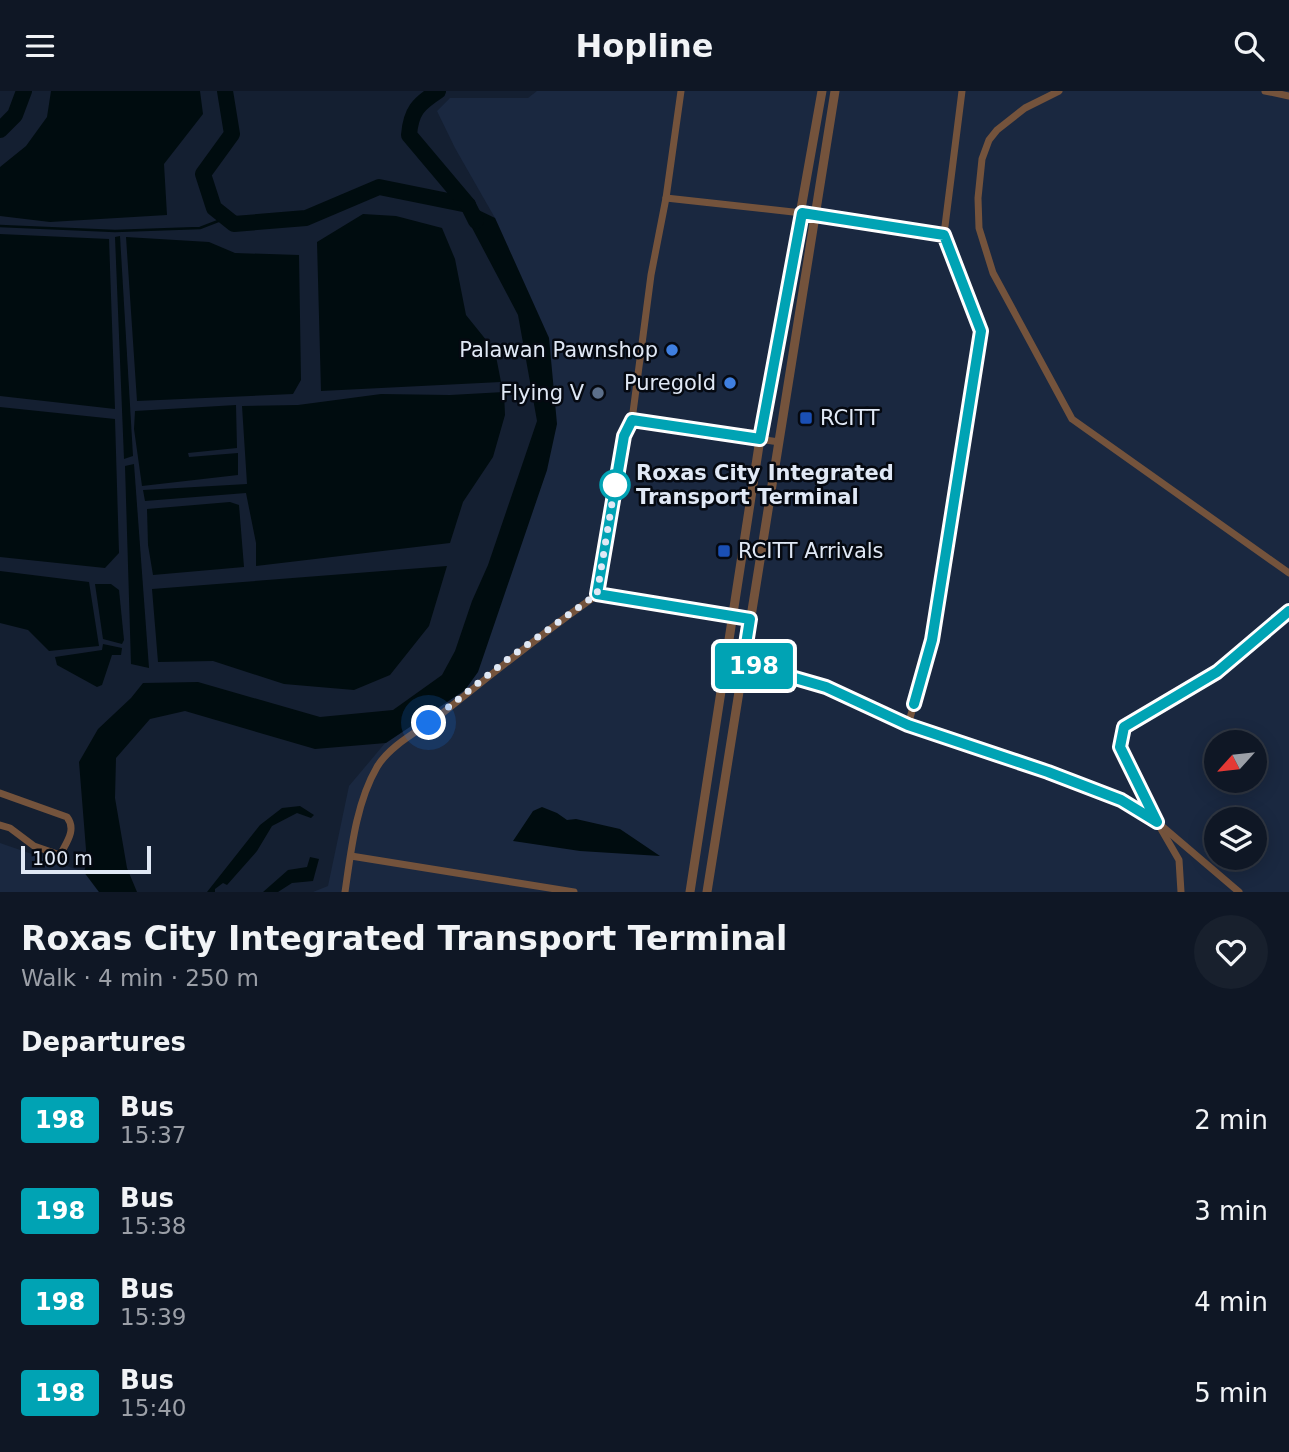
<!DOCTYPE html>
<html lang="en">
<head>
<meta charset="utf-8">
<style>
	:root { --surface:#0f1725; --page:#18202d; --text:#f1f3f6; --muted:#9b9fa7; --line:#2f3642 }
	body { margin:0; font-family:"DejaVu Sans",sans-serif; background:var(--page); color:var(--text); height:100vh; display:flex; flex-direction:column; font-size:26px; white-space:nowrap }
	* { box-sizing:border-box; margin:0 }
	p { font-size:23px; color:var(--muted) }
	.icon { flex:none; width:38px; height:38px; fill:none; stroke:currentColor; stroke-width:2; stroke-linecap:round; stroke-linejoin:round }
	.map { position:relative; height:801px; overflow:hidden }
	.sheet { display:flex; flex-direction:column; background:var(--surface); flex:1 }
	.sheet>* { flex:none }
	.badge { padding:0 14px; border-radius:5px; font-size:24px; line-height:46px }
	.needle { width:46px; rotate:243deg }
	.controls { position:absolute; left:1204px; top:639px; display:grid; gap:14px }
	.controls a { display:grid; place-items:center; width:63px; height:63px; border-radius:50%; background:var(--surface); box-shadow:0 4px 18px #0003,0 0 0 2px var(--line); font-size:35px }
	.scale { position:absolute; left:21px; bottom:18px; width:130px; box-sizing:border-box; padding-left:7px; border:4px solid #e0e8f5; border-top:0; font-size:19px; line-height:24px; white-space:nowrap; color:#e0e8f5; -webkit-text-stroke:5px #050911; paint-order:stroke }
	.you { position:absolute; width:35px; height:35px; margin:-18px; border:5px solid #fff; border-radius:50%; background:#1a73e8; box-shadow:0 0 0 10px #1a73e833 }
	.map>.badge { position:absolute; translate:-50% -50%; box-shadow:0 0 0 4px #fff }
	h2 { padding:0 21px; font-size:26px; line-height:63px }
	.round { display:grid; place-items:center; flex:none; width:74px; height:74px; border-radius:37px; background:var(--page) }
	.summary { display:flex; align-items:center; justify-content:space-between; height:119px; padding:0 21px }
	h1 { font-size:33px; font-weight:800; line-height:52px }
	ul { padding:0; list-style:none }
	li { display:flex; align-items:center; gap:21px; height:91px; padding:0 21px }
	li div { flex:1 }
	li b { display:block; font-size:26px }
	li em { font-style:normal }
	li .badge { min-width:77px; font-weight:700; text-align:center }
	header { display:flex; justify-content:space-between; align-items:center; height:91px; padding:0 21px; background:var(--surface); font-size:32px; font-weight:800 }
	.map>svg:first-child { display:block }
</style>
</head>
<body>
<header><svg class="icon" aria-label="menu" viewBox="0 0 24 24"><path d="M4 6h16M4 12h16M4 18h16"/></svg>Hopline<svg class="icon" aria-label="search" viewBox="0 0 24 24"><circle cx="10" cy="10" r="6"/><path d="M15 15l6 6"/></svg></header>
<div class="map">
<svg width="1289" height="801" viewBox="0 0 1289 801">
	<rect width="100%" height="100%" fill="#141f31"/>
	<g fill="#1a2840" fill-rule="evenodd">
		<path d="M537 0H1289V801H313L328 795 349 695 386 651 465 599 547 379 549 247 495 127 455 57 437 20 450 7H528ZM1216 651H1255V690H1216ZM1216 728H1255V766H1216Z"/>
		<path d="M0 752 84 781 99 801H0Z"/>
	</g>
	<g fill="#000c0f">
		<path d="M51 0H200L203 23 164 73 167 124 50 131 0 125V76L26 55 47 26Z"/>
		<path d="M468 114 495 127 549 247 557 333 547 379 478 581 465 599 386 652 315 658 185 620 150 628 116 667 115 707 127 777 137 801H99L84 781 87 771 79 671 98 638 131 607 143 592 198 591 320 626 393 619 442 584 455 560 472 510 488 474 537 330 518 224 470 133Z"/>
		<path d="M363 123 396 125 442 137 455 168 466 224 495 260 501 291 321 300 317 151Z"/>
		<path d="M0 143 109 148 115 318 0 305Z"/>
		<path d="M120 145 133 365 124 368 115 146Z"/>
		<path d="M126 146 209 151 235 162 299 164 301 289 293 303 137 310Z"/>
		<path d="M504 301 505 324 493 366 463 411 450 452 256 475V452L246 402 145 410 143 399 247 393 242 315 298 314 381 303 450 304Z"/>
		<path d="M236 314 237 357 188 362 189 366 238 362V384L142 395 134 338 135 320Z"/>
		<path d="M0 316 115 328 119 462 105 477 0 466Z"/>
		<path d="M134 373 149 577 131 573 125 375Z"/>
		<path d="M230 411 239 414 244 476 153 484 148 454 147 418Z"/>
		<path d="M447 475 429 535 390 584 354 599 284 593 213 570 158 571 152 498Z"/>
		<path d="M0 480 89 491 99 555 49 560 28 539 0 532Z"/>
		<path d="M95 493H111L119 499 124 549 122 553 103 548Z"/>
		<path d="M103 553 122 557 121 564H112L102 594 97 596 57 574 55 566 102 559Z"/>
		<path d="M300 715 314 724 311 727 297 722 272 735 257 760 227 794 223 792 215 798V801H207L260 734 282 717Z"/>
		<path d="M542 716 557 722 567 729 576 728 620 738 660 765 580 760 513 750 533 720Z"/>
		<path d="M310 766 319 768 313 790 292 792 278 801H263L288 779 307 776Z"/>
	</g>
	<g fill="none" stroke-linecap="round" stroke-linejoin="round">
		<path stroke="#000c0f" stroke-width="2.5" d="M0 135 115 140 200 137 226 127"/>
		<g stroke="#000c0f" stroke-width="16">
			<path d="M225 0 232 43 203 83 214 117 234 133 306 127 379 96 468 114"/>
			<path d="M438 0C418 13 411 20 409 44L468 114 476 130"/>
			<path d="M0 39 15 24 24 0"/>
		</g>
		<g stroke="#74533c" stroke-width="7">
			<path d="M1059 0 1025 17 997 39 989 49 982 68 978 107 979 137 993 182 1072 328 1289 482"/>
			<path d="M1265 0 1289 5"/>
			<path d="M666 107 802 122 944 143"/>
			<path d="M632 329 779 351"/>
			<path d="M597 504 624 345 632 329 651 184 666 107 681 0"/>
			<path d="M743 572 826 596 908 634 1048 681 1121 709 1157 731 1179 769 1181 801"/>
			<path d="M908 634 932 549 981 240 944 143 962 0"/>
			<path d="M0 702 67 726C77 739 66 752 60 764L34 755 10 737 0 734"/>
			<path d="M351 765 574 801"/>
			<path d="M345 801C351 760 356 712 377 676 390 654 419 640 439 625 491 584 542 542 597 504L750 528"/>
			<path d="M1239 801 1157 731 1120 656 1124 636 1217 581 1289 520"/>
		</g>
		<g stroke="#74533c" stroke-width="9">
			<path d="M690 801 760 348 822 0"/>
			<path d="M707 801 835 0"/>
		</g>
	</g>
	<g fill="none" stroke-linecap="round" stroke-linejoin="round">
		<g stroke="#fff" stroke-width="16">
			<path id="line" d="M914 613 932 549 981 240 944 144 802 122 760 348 632 329 624 345 597 503 750 528 743 572 826 596 908 634 1048 681 1121 709 1157 731 1120 656 1124 636 1217 581 1289 520"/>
		</g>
		<use href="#line" stroke="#00a3b4" stroke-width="10"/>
		<path stroke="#e0e8f5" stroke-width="7" stroke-dasharray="0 12.6" d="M429 632 509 567 597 503 615 394"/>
	</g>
	<g fill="#3f7fe0" stroke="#050911" stroke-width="2.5">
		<circle cx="672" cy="259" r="7"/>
		<circle cx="730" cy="292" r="7"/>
	</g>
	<circle fill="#5c6f8a" stroke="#050911" stroke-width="2.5" cx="598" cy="302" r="7"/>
	<g fill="#1a4fb4" stroke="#050911" stroke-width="2.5">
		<rect x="799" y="320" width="14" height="14" rx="3.5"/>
		<rect x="717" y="453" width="14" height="14" rx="3.5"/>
	</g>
	<circle fill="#fff" stroke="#00a3b4" stroke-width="3.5" cx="615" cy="394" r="14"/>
	<g text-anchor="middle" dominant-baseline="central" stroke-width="5" stroke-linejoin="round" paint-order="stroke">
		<g font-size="21" fill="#e0e8f5" stroke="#050911" text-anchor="end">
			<text x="658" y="259">Palawan Pawnshop</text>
			<text x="716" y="292">Puregold</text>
			<text x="584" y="302">Flying V</text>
			<text x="820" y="327" text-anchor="start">RCITT</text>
			<text x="738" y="460" text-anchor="start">RCITT Arrivals</text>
		</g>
		<g font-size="21" font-weight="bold" fill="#e0e8f5" stroke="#050911" text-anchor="start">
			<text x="636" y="382">Roxas City Integrated<tspan x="636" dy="24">Transport Terminal</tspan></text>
		</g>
	</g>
</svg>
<div class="controls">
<a><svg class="needle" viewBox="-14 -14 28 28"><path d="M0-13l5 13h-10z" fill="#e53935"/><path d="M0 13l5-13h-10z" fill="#9b9fa7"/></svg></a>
<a><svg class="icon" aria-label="layers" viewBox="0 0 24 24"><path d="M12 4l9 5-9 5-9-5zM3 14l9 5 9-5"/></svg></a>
</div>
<div class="scale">100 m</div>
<div class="you" style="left:429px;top:632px"></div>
<b class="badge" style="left:754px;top:575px;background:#00a3b4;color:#fff">198</b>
</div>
<section class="sheet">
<div class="summary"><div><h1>Roxas City Integrated Transport Terminal</h1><p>Walk · 4 min · 250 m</p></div><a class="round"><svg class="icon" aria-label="heart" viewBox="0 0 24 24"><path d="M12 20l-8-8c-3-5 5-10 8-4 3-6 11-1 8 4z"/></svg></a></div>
<h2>Departures</h2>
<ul>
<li><span class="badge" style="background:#00a3b4;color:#fff">198</span><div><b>Bus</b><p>15:37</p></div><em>2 min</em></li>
<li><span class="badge" style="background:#00a3b4;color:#fff">198</span><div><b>Bus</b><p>15:38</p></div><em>3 min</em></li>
<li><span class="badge" style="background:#00a3b4;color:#fff">198</span><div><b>Bus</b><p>15:39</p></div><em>4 min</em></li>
<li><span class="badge" style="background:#00a3b4;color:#fff">198</span><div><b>Bus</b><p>15:40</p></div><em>5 min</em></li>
</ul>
</section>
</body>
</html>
